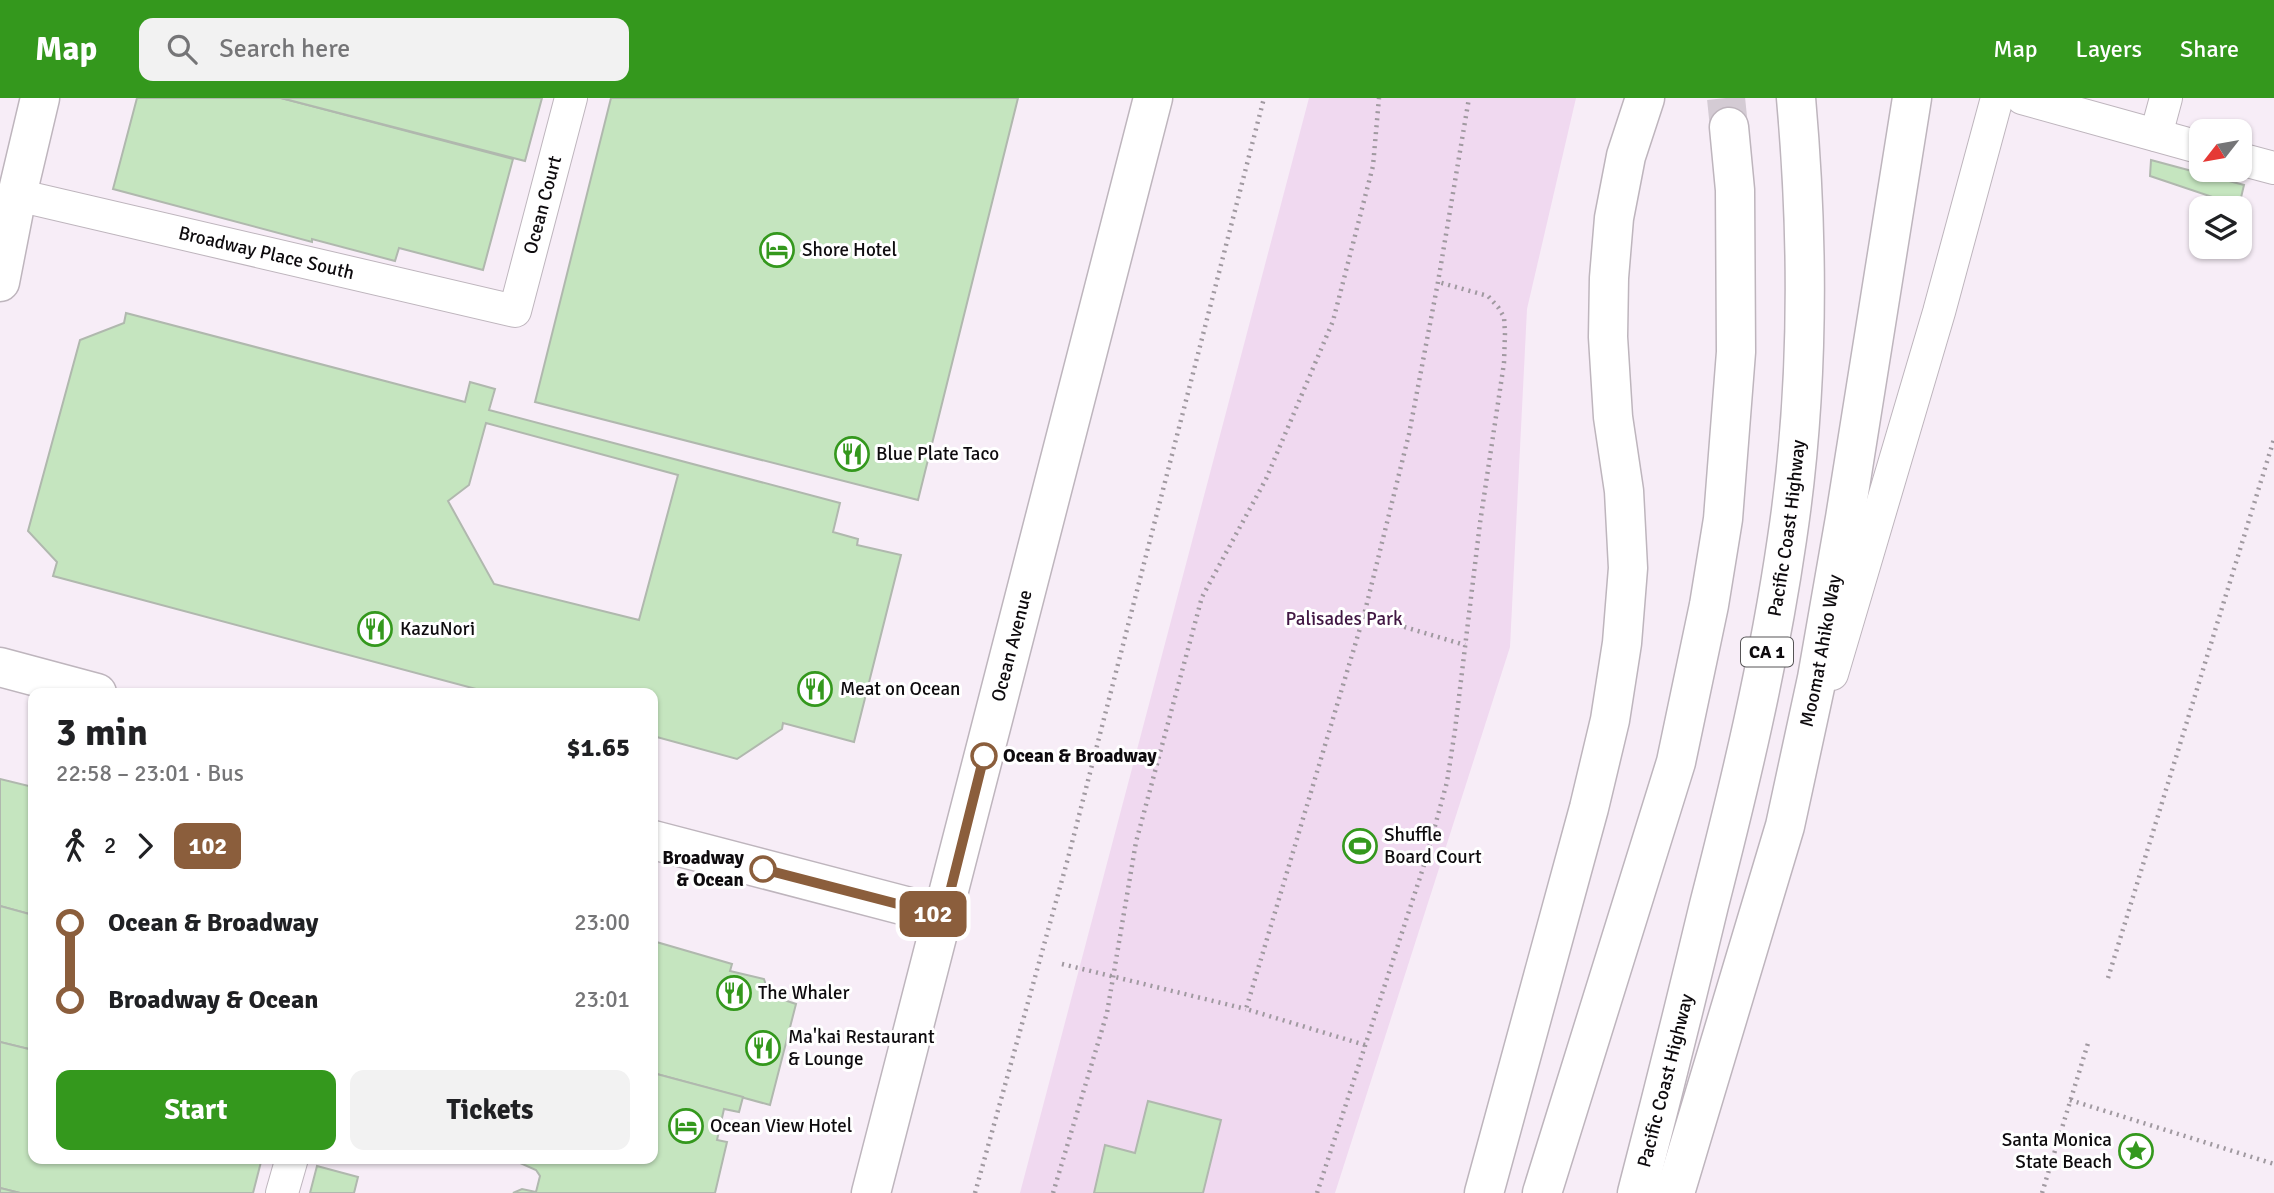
<!DOCTYPE html>
<html lang="en">
<head>
<meta charset="utf-8">
<style>
	:root { --surface:#fff; --page:#f2f2f2; --text:#202124; --muted:#757577; --accent:#34981d }
	body { margin:0; font-family:Signika,sans-serif; background:var(--page); color:var(--text); height:100vh; display:flex; flex-direction:column; font-size:26px; white-space:nowrap }
	* { box-sizing:border-box; margin:0 }
	p { font-size:23px; color:var(--muted) }
	.icon { flex:none; width:38px; height:38px; fill:none; stroke:currentColor; stroke-width:2; stroke-linecap:round; stroke-linejoin:round }
	.map { position:relative; flex:1; overflow:hidden }
	.side { position:absolute; left:28px; top:590px; width:630px; height:476px; display:flex; flex-direction:column; background:var(--surface); border-radius:14px; box-shadow:0 2px 5px #0004 }
	.side>* { flex:none }
	.badge { padding:0 14px; border-radius:10px; font-size:24px; line-height:46px }
	.needle { width:46px; rotate:239deg }
	.tools { position:absolute; left:2189px; top:21px; display:grid; gap:14px }
	.tools a { display:grid; place-items:center; width:63px; height:63px; border-radius:14px; background:var(--surface); box-shadow:0 2px 5px #0004; font-size:35px }
	.map>.badge { position:absolute; translate:-50% -50%; box-shadow:0 0 0 4px #fff }
	.legs { display:flex; align-items:center; gap:10px; height:77px; padding:0 28px; font-size:23px }
	.legs p { margin-inline-start:auto }
	.overview { display:flex; align-items:center; justify-content:space-between; height:119px; padding:0 28px }
	h1 { font-size:38px; font-weight:800; line-height:52px }
	.primary-button { display:flex; gap:14px; margin-top:auto; padding:14px 28px }
	.primary-button a { flex:1; height:80px; border-radius:14px; background:var(--accent); color:#fff; font-size:28px; font-weight:800; line-height:80px; text-align:center }
	.primary-button a+a { background:var(--page); color:var(--text) }
	ul { padding:0 28px; list-style:none }
	li { display:flex; align-items:center; gap:24px; height:77px; font-size:26px }
	li i { display:grid; place-items:center; width:10px; height:100%; margin:0 9px; background:currentColor }
	li i::after { content:''; width:18px; height:18px; margin:-9px; border:5px solid; border-radius:50%; background:var(--surface) }
	li p { margin-inline-start:auto }
	li:first-child i { background:linear-gradient(#0000 50%,currentColor 0) }
	li:last-child i { background:linear-gradient(currentColor 50%,#0000 0) }
	header { display:flex; align-items:center; gap:42px; box-sizing:border-box; height:98px; padding:0 35px; background:var(--accent); color:#fff }
	header strong { font-size:33px }
	nav { display:flex; gap:38px; margin-inline-start:auto; font-size:24px }
	.search { width:490px; height:63px; background:var(--page); display:flex; align-items:center; gap:18px; box-sizing:border-box; padding:0 24px; border-radius:14px; color:var(--muted); font-size:26px }
	.map>svg:first-child { display:block }
</style>
</head>
<body>
<header>
<strong>Map</strong>
<div class="search"><svg class="icon" aria-label="search" viewBox="0 0 24 24"><circle cx="10" cy="10" r="6"/><path d="M15 15l6 6"/></svg>Search here</div>
<nav><a>Map</a><a>Layers</a><a>Share</a></nav>
</header>
<div class="map">
<svg width="2274" height="1095" viewBox="0 0 2274 1095">
	<rect width="100%" height="100%" fill="#f7edf7"/>
	<path fill="#f0d9f0" d="M1309 0H1576L1527 211 1510 549 1335 1095H1020Z"/>
	<g fill="#c5e5bf" stroke="#b0b8ae" stroke-width="2" fill-rule="evenodd">
		<path d="M137 0H281L513 61 483 172 399 150 395 163 312 141V144L113 91Z"/>
		<path d="M281 0H542L525 63Z"/>
		<path d="M611 0H1018L918 402 535 304Z"/>
		<path d="M2151 62 2244 87 2239 108 2150 78Z"/>
		<path d="M126 215 465 304 470 284 495 291 489 312 840 405 833 434 858 441 857 447 901 457 854 644 783 625 782 631 737 661 653 638V595H491L53 478 57 464 28 433 80 242 124 225ZM486 325 678 377 639 522 494 486 448 403 469 387Z"/>
		<path d="M0 681 33 689V817L0 808Z"/>
		<path d="M0 808 33 817V952L0 944Z"/>
		<path d="M653 843 732 866 730 873 764 881 769 897 796 906 770 1007 653 975Z"/>
		<path d="M0 944 33 952V1060H262L253 1095H20L0 1090Z"/>
		<path d="M653 975 743 999 739 1014 724 1011 717 1042 727 1044 715 1095H513L522 1091 536 1094 540 1078 536 1072 509 1060H653Z"/>
		<path d="M1148 1003 1221 1022 1203 1095H1094L1105 1047 1135 1055Z"/>
		<path d="M317 1068 358 1079 354 1095H310Z"/>
		<path d="M0 1090 20 1095H0Z"/>
	</g>
	<g fill="none" stroke-linecap="round" stroke-linejoin="round">
		<path stroke="#d4cbd4" stroke-width="38" stroke-dasharray="38 19" stroke-linecap="butt" d="M1726 0 1729 29"/>
		<g stroke="#beb5bd" stroke-width="34">
			<g id="lane">
				<path d="M2022 0 2202 50"/>
				<path d="M2156 37 2166 0"/>
				<path d="M2240 61 2274 70"/>
				<path id="s1" d="M17 97 515 213 571 0"/>
				<path d="M1832 576 1939 214 1997 0"/>
				<path d="M282 1095 292 1060"/>
			</g>
		</g>
		<g stroke="#beb5bd" stroke-width="41">
			<g id="secondary">
				<path d="M0 184 17 97 40 0"/>
				<path d="M0 569 97 595"/>
				<path d="M653 742 944 818"/>
				<path id="s2" d="M871 1095 1153 0"/>
				<path d="M1484 1095 1589 710 1610 622 1622 545 1628 470 1624 393 1613 319 1608 239 1609 180 1614 120 1626 58 1645 0"/>
				<path id="s3" d="M1675 1095 1785 728 1817 580 1845 420 1912 0"/>
			</g>
		</g>
		<g stroke="#beb5bd" stroke-width="41">
			<g id="highway">
				<path d="M1542 1095 1676 664 1709 507 1723 421 1736 254 1735 92 1729 29"/>
				<path id="s4" d="M1637 1095C1662 999 1686 903 1709 807 1740 686 1769 565 1787 441 1809 295 1809 146 1796 0"/>
			</g>
		</g>
		<g stroke="#a099a0" stroke-width="4.5" stroke-dasharray="2 5" stroke-linecap="butt">
			<path d="M1364 517 1465 547"/>
			<path d="M1062 866 1246 911"/>
			<path d="M2108 880 2274 341"/>
			<path d="M1365 947 1246 911 1364 517 1409 336 1438 184 1469 0"/>
			<path d="M2070 1002 2274 1066"/>
			<path d="M975 1095 1067 764 1264 0"/>
			<path d="M1053 1095 1107 915 1136 744 1202 499 1266 381 1333 223 1373 68 1379 0"/>
			<path d="M1317 1095 1426 761 1447 684 1455 632 1480 425 1504 265 1505 235 1504 219 1498 209 1488 198 1438 184"/>
			<path d="M2042 1095 2089 942"/>
		</g>
		<use href="#lane" stroke="#fff" stroke-width="32"/>
		<use href="#secondary" stroke="#fff" stroke-width="38"/>
		<use href="#highway" stroke="#fff" stroke-width="38"/>
	</g>
	<g fill="none" stroke-linecap="round" stroke-linejoin="round">
		<g stroke="#fff" stroke-width="16">
			<path id="line-1" d="M763 771 944 818 984 658"/>
		</g>
		<use href="#line-1" stroke="#8b5e3c" stroke-width="10"/>
	</g>
	<defs>
		<g id="hotel-ring" transform="scale(1.75)"><circle r="9.5" fill="#fff" stroke="#34981d" stroke-width="1.5"/><path d="M-6-4.5h1.5V1H6V5H4.5V3h-9V5H-6ZM-4 0a1.8 1.8 0 1 1 3.6 0ZM.5 0V-2.5h3Q6-2.5 6 0Z" fill="#34981d"/></g>
		<g id="restaurant-ring" transform="scale(1.75)"><circle r="9.5" fill="#fff" stroke="#34981d" stroke-width="1.5"/><path d="M-5-6h1v4h1v-4h1v4h1v-4h1v5L-1.5 .5V6h-2V.5L-5-1ZM5-6V6H3V1.5H1.5Q1.5-4 5-6Z" fill="#34981d"/></g>
		<g id="stadium-ring" transform="scale(1.75)"><circle r="9.5" fill="#fff" stroke="#34981d" stroke-width="1.5"/><path d="M0-5a6.5 5 0 1 0 0 10a6.5 5 0 1 0 0-10ZM-3.5-1.8h7v3.6h-7Z" fill="#34981d"/></g>
		<g id="sight-ring" transform="scale(1.75)"><circle r="9.5" fill="#fff" stroke="#34981d" stroke-width="1.5"/><path d="M0-6L1.8-2.2L6-1.7L2.9 1.2L3.7 5.4L0 3.3L-3.7 5.4L-2.9 1.2L-6-1.7L-1.8-2.2Z" fill="#34981d"/></g>
	</defs>
	<g fill-rule="evenodd">
		<use href="#hotel-ring" x="777" y="152"/>
		<use href="#restaurant-ring" x="852" y="356"/>
		<use href="#restaurant-ring" x="375" y="531"/>
		<use href="#restaurant-ring" x="815" y="591"/>
		<use href="#stadium-ring" x="1360" y="748"/>
		<use href="#restaurant-ring" x="734" y="895"/>
		<use href="#restaurant-ring" x="763" y="950"/>
		<use href="#hotel-ring" x="686" y="1028"/>
		<use href="#sight-ring" x="2136" y="1053"/>
	</g>
	<g fill="#fff" stroke="#8b5e3c" stroke-width="3.5">
		<circle cx="984" cy="658" r="12"/>
		<circle cx="763" cy="771" r="12"/>
	</g>
	<g text-anchor="middle" dominant-baseline="central" stroke-width="6" stroke-linejoin="round" paint-order="stroke">
		<rect fill="#fff" stroke="#565456" stroke-width="2" x="1741" y="539.5" width="52" height="29" rx="5"/>
		<g font-size="18" font-weight="bold" fill="#0e0b0e">
			<text x="1767" y="554">CA 1</text>
		</g>
		<g font-size="19" fill="#0e0b0e" stroke="#fff">
			<text stroke="none"><textPath href="#s1" startOffset="621">Ocean Court</textPath></text>
			<text stroke="none"><textPath href="#s1" startOffset="256">Broadway Place South</textPath></text>
			<text stroke="none"><textPath href="#s4" startOffset="682">Pacific Coast Highway</textPath></text>
			<text stroke="none"><textPath href="#s2" startOffset="565">Ocean Avenue</textPath></text>
			<text stroke="none"><textPath href="#s3" startOffset="562">Moomat Ahiko Way</textPath></text>
			<text stroke="none"><textPath href="#s4" startOffset="116">Pacific Coast Highway</textPath></text>
		</g>
		<g font-size="19" fill="#0e0b0e" stroke="#fff" text-anchor="start">
			<text x="802" y="152">Shore Hotel</text>
			<text x="876" y="356">Blue Plate Taco</text>
			<text x="400" y="531">KazuNori</text>
			<text x="840" y="591">Meat on Ocean</text>
			<text x="1384" y="737">Shuffle<tspan x="1384" dy="22">Board Court</tspan></text>
			<text x="758" y="895">The Whaler</text>
			<text x="788" y="939">Ma'kai Restaurant<tspan x="788" dy="22">&amp; Lounge</tspan></text>
			<text x="710" y="1028">Ocean View Hotel</text>
			<text x="2112" y="1042" text-anchor="end">Santa Monica<tspan x="2112" dy="22">State Beach</tspan></text>
		</g>
		<g font-size="19" fill="#411743" stroke="#fff">
			<text x="1344" y="521">Palisades Park</text>
		</g>
		<g font-size="19" font-weight="bold" fill="#0e0b0e" stroke="#fff" text-anchor="start">
			<text x="1003" y="658">Ocean &amp; Broadway</text>
			<text x="744" y="760" text-anchor="end">Broadway<tspan x="744" dy="22">&amp; Ocean</tspan></text>
		</g>
	</g>
</svg>
<div class="tools">
<a><svg class="needle" viewBox="-14 -14 28 28"><path d="M0-13l5 13h-10z" fill="#e53935"/><path d="M0 13l5-13h-10z" fill="#757577"/></svg></a>
<a><svg class="icon" aria-label="layers" viewBox="0 0 24 24"><path d="M12 4l9 5-9 5-9-5zM3 14l9 5 9-5"/></svg></a>
</div>
<b class="badge" style="left:933px;top:816px;background:#8b5e3c;color:#fff">102</b>
<section class="side">
<div class="overview"><div><h1>3 min</h1><p>22:58 – 23:01 · Bus</p></div><b>$1.65</b></div>
<div class="legs"><svg class="icon" aria-label="walk" viewBox="0 0 24 24"><circle cx="13" cy="4" r="2"/><path d="M13 8l-2 6 4 7M11 14l-3 7M7 12l3-4h3l4 4"/></svg>2<svg class="icon" aria-label="forward" viewBox="0 0 24 24"><path d="M9 5l7 7-7 7"/></svg><b class="badge" style="background:#8b5e3c;color:#fff">102</b></div>
<ul>
<li><i style="color:#8b5e3c"></i><b>Ocean &amp; Broadway</b><p>23:00</p></li>
<li><i style="color:#8b5e3c"></i><b>Broadway &amp; Ocean</b><p>23:01</p></li>
</ul>
<div class="primary-button"><a>Start</a><a>Tickets</a></div>
</section>
</div>
</body>
</html>
